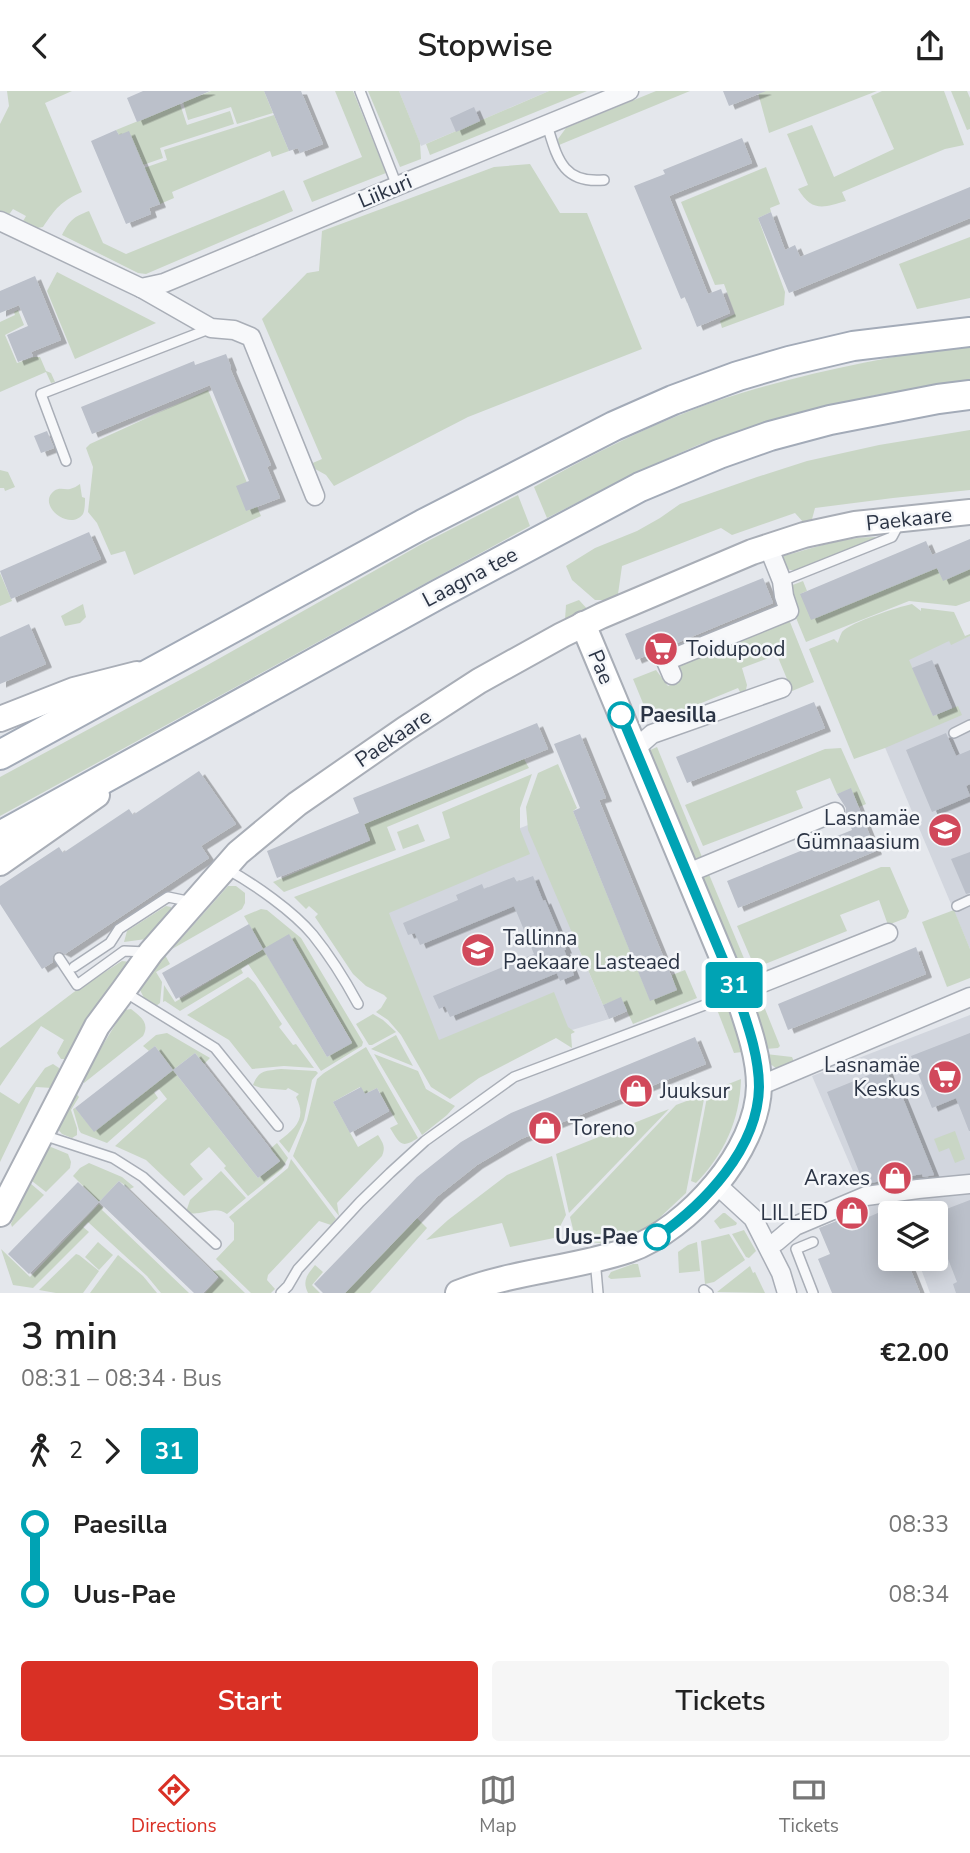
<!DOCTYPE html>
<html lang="en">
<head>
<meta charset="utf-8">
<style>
	:root { --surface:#fff; --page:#f6f6f6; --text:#222; --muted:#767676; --line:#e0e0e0; --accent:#d93025 }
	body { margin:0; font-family:"Nunito Sans",sans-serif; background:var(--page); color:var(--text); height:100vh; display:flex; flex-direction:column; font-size:26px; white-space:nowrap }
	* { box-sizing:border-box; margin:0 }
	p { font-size:23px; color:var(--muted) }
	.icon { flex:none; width:38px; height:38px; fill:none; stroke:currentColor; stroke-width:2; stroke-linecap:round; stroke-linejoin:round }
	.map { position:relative; height:1202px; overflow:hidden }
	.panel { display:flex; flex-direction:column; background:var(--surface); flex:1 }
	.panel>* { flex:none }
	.badge { padding:0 14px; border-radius:5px; font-size:24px; line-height:46px }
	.tools { position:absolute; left:878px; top:1110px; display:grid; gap:14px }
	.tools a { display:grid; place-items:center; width:70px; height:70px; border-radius:7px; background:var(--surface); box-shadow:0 4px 18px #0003; font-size:35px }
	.map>.badge { position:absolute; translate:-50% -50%; box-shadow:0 0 0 4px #fff }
	.legs { display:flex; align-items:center; gap:10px; height:77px; padding:0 21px; font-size:23px }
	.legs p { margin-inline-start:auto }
	.summary { display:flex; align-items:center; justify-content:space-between; height:119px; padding:0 21px }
	h1 { font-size:38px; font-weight:600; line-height:52px }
	.cta { display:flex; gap:14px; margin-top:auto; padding:14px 21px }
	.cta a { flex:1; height:80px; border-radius:7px; background:var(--accent); color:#fff; font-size:28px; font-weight:600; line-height:80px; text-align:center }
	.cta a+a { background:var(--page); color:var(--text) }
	ul { padding:0 21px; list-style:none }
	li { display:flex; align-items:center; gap:24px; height:70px; font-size:26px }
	li i { display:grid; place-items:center; width:10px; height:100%; margin:0 9px; background:currentColor }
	li i::after { content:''; width:18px; height:18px; margin:-9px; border:5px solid; border-radius:50%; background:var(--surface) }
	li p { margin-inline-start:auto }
	li:first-child i { background:linear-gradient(#0000 50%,currentColor 0) }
	li:last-child i { background:linear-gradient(currentColor 50%,#0000 0) }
	header { display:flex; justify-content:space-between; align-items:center; height:91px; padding:0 21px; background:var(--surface); font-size:32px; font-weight:600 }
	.tab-bar { display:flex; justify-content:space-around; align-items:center; height:98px; border-top:2px solid var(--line); background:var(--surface); font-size:19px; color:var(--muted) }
	.tab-bar a { display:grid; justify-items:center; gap:4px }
	.tab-bar .active { color:var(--accent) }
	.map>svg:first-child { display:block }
</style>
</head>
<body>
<header><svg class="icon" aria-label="back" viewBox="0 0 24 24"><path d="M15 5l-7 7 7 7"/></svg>Stopwise<svg class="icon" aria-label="share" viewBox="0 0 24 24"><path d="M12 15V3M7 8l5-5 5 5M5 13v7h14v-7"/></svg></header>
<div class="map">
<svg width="970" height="1202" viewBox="0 0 970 1202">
	<defs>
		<filter id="shadow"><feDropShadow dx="6" dy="3.5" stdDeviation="0" flood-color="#0004"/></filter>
	</defs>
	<rect width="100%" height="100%" fill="#e4e7ec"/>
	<g fill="#d2d6de">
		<path d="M399 0H549L421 55Z"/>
		<path d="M970 545V858L857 590 949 549 951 553Z"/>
		<path d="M549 726 581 863 609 928 572 939 448 998 336 808Z"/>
		<path d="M970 924V1202H930L917 1167H936V1122H891V1150L867 1159 846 1109 862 1101 812 985Z"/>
	</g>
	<g fill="#c9d6c5" fill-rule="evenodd">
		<path d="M7 0H72L45 12 82 101C60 111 56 117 43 136L32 138 22 132 26 125 13 118 8 125 0 122V33L9 15Z"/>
		<path d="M211 0H264L273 22 237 33 231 16 188 29 183 11Z"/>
		<path d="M335 0H353L386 82 312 111 303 90 362 66Z"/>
		<path d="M368 0H399L420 52 421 68 400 76Z"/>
		<path d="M549 0H587L430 64 426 53Z"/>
		<path d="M656 0H690L559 54 558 48 566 37Z"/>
		<path d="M764 0H877L769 42 758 2Z"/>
		<path d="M882 0H944L964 54 945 58 842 101 846 110C823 117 812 121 798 98L808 94 787 43 812 34 834 86 894 58 871 5Z"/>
		<path d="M951 0H967L970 7V38L967 39Z"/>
		<path d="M180 13 187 34 230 20 234 33 160 57 163 67 143 74 119 44 116 39Z"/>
		<path d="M274 24 289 60 272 66 270 60 172 101 174 107 160 113 144 77 167 69 164 59Z"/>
		<path d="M530 73 560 122H587L642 258 468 326 334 395 326 384 308 374 322 368 262 228 307 182 319 180 322 140 494 76Z"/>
		<path d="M766 76 780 113 770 117 771 121 758 127 785 201 784 214 722 237 720 230 735 223 724 193 715 194 681 111Z"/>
		<path d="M284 99 293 120 146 183 138 182 62 144C70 129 73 126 89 120L103 152 126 163Z"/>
		<path d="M970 146V207L917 218 899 173Z"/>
		<path d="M57 181 156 232 75 268 47 200Z"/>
		<path d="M18 219 24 234 5 244 17 272 34 266H40L46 280 51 282 55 291 51 292 46 281 0 301V231L15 224 14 221Z"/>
		<path d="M970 254V290L876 304 762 332 698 354 637 381 547 427 534 396C603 357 679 319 755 298 825 278 897 264 970 254Z"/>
		<path d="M208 299 261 425 134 484 125 460 111 464 97 432 88 421 93 376 86 357 90 353Z"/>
		<path d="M970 339V399L893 407 815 417 811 432H804L795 422 732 444 721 437 622 475 618 503 607 509H595L572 489 566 475 595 457 637 440 660 427 680 413 757 386 807 370 879 354Z"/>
		<path d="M0 379 8 381 15 396 5 400 4 397H0Z"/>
		<path d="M80 393 82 406 85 407C85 411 85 419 83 423 70 441 36 414 54 400 60 396 64 399 70 398 74 397 77 395 80 393Z"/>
		<path d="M518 404 530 435 0 725V686L204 576 420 454Z"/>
		<path d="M878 446V447L797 480 785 478 781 469 784 465C812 457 848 445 878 446Z"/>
		<path d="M937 477 943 489 970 478V510L956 515 909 510 806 551 787 505 790 495 803 490 807 500 800 503Z"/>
		<path d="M0 482 12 510 0 515Z"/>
		<path d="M579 509 590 521 565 529 566 514Z"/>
		<path d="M83 513 86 526 80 532 65 535 61 525Z"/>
		<path d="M912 513 921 520V517L954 521 965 545 970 543V545L951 554 949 550 909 569 933 625 958 615 962 624 885 657 854 668 809 558 834 548 838 552C838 550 841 543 842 541 851 531 898 516 912 513Z"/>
		<path d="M783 529 790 531 814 591 792 600 777 564 742 577 747 594 745 603 742 605 738 597 660 629 656 619 647 622 633 588 656 579 668 595 675 591V576L722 557 724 552Z"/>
		<path d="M657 656 702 766 693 769 648 660Z"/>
		<path d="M841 657 866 713 859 716 851 698 837 703 830 687 796 700 803 717 703 755 685 714 825 658Z"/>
		<path d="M524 668 529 677 387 736 396 759 284 801 273 791 370 750 364 733Z"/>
		<path d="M558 673 577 717 573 720 650 909 676 899 672 884 685 879 697 907 633 933 621 907 603 914 528 739 526 716 538 682Z"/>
		<path d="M532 683 520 717V738L530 763 389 822 439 949 554 901 568 936 575 941 571 943 572 957 556 947 479 987 450 1008 431 996 401 944 388 929 376 921 381 917 387 907 384 904 366 895 353 883 315 826 318 823 309 815 306 818 294 806 450 747 442 721Z"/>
		<path d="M418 733 425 750 403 758 397 741Z"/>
		<path d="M881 776H890L909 820 906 827 888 834 879 809 840 824 847 840 755 877 737 835Z"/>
		<path d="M708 781 753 889 745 892 699 787Z"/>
		<path d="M228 795H236L245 802V812L242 818 172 858Z"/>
		<path d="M166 815 171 816 172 820 146 848 124 851 127 840Z"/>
		<path d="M261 818 267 819 301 847 363 951 362 955 321 980 248 873 241 878 243 882 180 920 165 910 163 911 164 894 175 911 263 858 244 825ZM289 844 352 951 327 966 264 859Z"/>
		<path d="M954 819 970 858V887L947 896 922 831Z"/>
		<path d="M165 864 170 873 156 881 162 891 160 912 156 915 145 909 140 899Z"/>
		<path d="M122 870 130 871 69 968H61L57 962 64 949 41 935 0 995V957L74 901Z"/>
		<path d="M248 886 255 892 282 933 279 936 293 954 296 953 314 977 284 975 252 978 229 949 187 924Z"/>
		<path d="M759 903 780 955 778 957 765 958 750 909 753 905Z"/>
		<path d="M726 913 739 946 742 961 734 962 716 916Z"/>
		<path d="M131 918C141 926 150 932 143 945L84 992 82 988 123 921 125 919Z"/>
		<path d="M373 923 383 929 396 941 372 954H369L356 933Z"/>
		<path d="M167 942 210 967 204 973 195 962 173 979 258 1087 280 1070 270 1058 277 1052 288 1067 282 1078 248 1105 224 1077 226 1075 209 1056 190 1073 203 1088 184 1105 146 1069 115 1055 167 1008 159 998 154 1001 158 1007 107 1052 81 1042 79 1039 73 1018 75 1017 94 1040 173 979 155 955 149 960 143 955 156 944Z"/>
		<path d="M396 944 413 975 371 958Z"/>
		<path d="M366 956 418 1047C401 1058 400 1053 390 1037L398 1033 377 997 365 1003 360 996 333 1011 358 1056 378 1044C383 1052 386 1056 382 1065L337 1112 339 1125 293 1065 307 1029 317 988 324 982Z"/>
		<path d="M374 963 418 980 426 998 455 1015 447 1024 422 1044Z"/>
		<path d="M766 963 792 966 795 973 777 978 769 972Z"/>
		<path d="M53 973 59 977 60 982 52 997 36 996 0 1071V1001L19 1013 45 977Z"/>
		<path d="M281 978 316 980 318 982 312 989 304 1029 289 1062 279 1050C296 1037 307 1027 296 1006L299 1003 288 997 286 999 261 997 253 994C259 979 265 980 281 978Z"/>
		<path d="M741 988C740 1029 724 1063 696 1092L691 1090 708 1001Z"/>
		<path d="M74 1000 79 1006 71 1019 77 1037V1044L72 1047 62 1043 56 1036Z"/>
		<path d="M705 1003 686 1102 655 1131 644 1139 620 1148 600 1152 576 1150 570 1126 676 1014Z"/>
		<path d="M669 1018 569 1122 556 1063Z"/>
		<path d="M955 1040 965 1068 955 1072 949 1057 939 1061 934 1048Z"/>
		<path d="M51 1056 68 1063 71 1071 70 1077 46 1101 32 1090 47 1057Z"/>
		<path d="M552 1065 566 1124 554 1147 510 1156 502 1132 426 1149 448 1129 507 1084Z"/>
		<path d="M291 1068 336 1128 331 1134 319 1130 268 1184 267 1189 275 1198 271 1202H251L216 1168 234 1149V1132L229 1126 288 1077Z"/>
		<path d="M89 1072 122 1086 134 1096 130 1098 119 1090 99 1111 73 1085 80 1077Z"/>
		<path d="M221 1080 246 1107 227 1123C213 1113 200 1127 186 1121L190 1109Z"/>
		<path d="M30 1092 44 1104 12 1136 11 1133Z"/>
		<path d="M99 1113 103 1117 102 1119 189 1202H161L147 1185 88 1131 83 1136 89 1141 33 1197 13 1194 1 1158 30 1186Z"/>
		<path d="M723 1122H725L737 1132 736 1134 720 1138 714 1130Z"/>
		<path d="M417 1127 427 1137 370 1202H345Z"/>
		<path d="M744 1139 756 1160 749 1167 746 1166 732 1143Z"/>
		<path d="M729 1143 745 1169 714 1191 705 1193 701 1150Z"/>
		<path d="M98 1151 113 1164 99 1179 85 1166Z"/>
		<path d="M697 1151 700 1180 679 1182 678 1161 688 1154Z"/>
		<path d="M76 1163 79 1164 99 1180 83 1202H56L39 1199Z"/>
		<path d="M118 1164 143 1185 157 1202H90Z"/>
		<path d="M633 1173H638L641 1186 611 1188 608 1186 611 1181Z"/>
		<path d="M315 1174 323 1181 312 1194 320 1202H308C302 1190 307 1184 315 1174Z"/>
		<path d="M750 1175 753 1182 755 1181 765 1202 717 1201Z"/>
		<path d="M221 1179 245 1202H205L219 1187 213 1180Z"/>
	</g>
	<g fill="#bbc0ca" filter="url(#shadow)">
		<path d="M143 0H210L137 31 127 7Z"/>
		<path d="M264 0H301L323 53 300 62 298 57 289 60Z"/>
		<path d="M723 0H766L729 15Z"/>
		<path d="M474 16 480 30 456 41 450 27Z"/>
		<path d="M116 39 119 44 129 40 160 113 149 117 151 123 126 133 91 50Z"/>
		<path d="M742 47 752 72 669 105 708 203 721 198 730 222 697 236 685 206 681 208 634 95 665 83 663 79Z"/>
		<path d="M970 96V127L789 202 758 127 771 121 785 159 795 154 800 166Z"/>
		<path d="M35 185 61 249 31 261 33 265 18 271 7 244 28 235 19 214 0 222V200Z"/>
		<path d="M226 263 231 276 230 277 271 374 267 376 280 407 246 420 236 395 249 390 210 294 92 343 81 316 194 270 195 274Z"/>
		<path d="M47 340 54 357 41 362 34 345Z"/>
		<path d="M89 441 101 468 11 508 0 480Z"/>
		<path d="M970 448V478L943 490 937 477 811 529 800 503 926 450 932 464Z"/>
		<path d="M763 487 773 512 636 569 625 543Z"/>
		<path d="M29 533 46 573 0 593V546Z"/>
		<path d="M932 569 952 617 933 625 912 577Z"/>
		<path d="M814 611 825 637 687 692 676 666Z"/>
		<path d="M537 632 548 658 364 733 370 749 277 787 267 760 359 722 353 707Z"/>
		<path d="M946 642 956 665 970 659V693L966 695 970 705 932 721 906 659Z"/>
		<path d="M580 643 606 707 599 709 677 899 650 910 573 720 580 717 554 653Z"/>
		<path d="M199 680 236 733 201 755 209 767 65 863 59 860 55 862 52 867 53 871 42 878 0 813V795L59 756 63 762 129 718 133 724Z"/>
		<path d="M851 697 876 760 738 817 727 790 852 739 846 724V717L837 703Z"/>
		<path d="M970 761V802L966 803 951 768Z"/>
		<path d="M533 785 543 810 545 809 566 859H564L574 884 560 890 557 882 450 926 445 915 439 918 433 905 534 863 514 815 420 854 415 842 408 844 403 832 458 809 456 804 482 793 484 798 514 786 517 791Z"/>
		<path d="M249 833 263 858 176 908 162 882Z"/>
		<path d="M289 843 352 952 327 966 263 858Z"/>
		<path d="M916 856 926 883 788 939 778 913Z"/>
		<path d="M621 906 627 920 609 928 603 914Z"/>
		<path d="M970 942V1040H969L956 1007 932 1017 911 965Z"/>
		<path d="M695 946 706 973 521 1048 477 1074 438 1105 345 1202H323L314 1193 417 1086 461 1051 511 1022Z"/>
		<path d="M155 955 173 979 94 1041 75 1017Z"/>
		<path d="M195 962 280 1070 258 1087 173 979Z"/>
		<path d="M886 977 891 991 896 990 934 1084 923 1086 922 1083 864 1093 827 1001Z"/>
		<path d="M361 996 365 1003 377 997 389 1020 350 1042 333 1011Z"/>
		<path d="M119 1090 218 1186 203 1202H194L99 1111Z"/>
		<path d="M78 1091 99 1111 29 1183 8 1163Z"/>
		<path d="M970 1109V1202H956L953 1193 957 1191 936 1137V1122Z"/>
		<path d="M887 1118 891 1128V1167H906L920 1202H832L818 1168 830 1163 819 1137 854 1123 857 1131Z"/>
	</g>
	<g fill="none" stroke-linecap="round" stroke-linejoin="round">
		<g stroke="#a9aeb7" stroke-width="12">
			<g id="lane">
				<path d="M360 0 397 95"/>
				<path d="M547 34C557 66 562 93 604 89"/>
				<path d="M66 370 41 303 209 238"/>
				<path d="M782 490 892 446 900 431"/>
				<path d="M954 642 970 634"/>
				<path d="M227 778C254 793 293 820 313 844 330 865 345 889 358 913"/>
				<path d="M957 815 970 809"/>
				<path d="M59 867 77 894 124 860 146 861"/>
				<path d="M74 876 110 852 119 838 168 806 192 811"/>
				<path d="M123 900 215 957 278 1035"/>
				<path d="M43 1044 113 1067 143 1086 216 1153"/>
				<path d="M813 1151 796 1158 813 1202"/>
				<path d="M593 1170 596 1179 598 1202"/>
				<path d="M704 1199 708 1202"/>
				<path d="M281 1202 288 1195 298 1178 360 1111 390 1082 425 1050 514 986 734 903"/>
			</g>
		</g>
		<g stroke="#a9aeb7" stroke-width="21">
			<g id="street">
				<path d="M0 130 141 197 164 192 397 95 629 0"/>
				<path d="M141 197 211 237 234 239 251 246 315 405"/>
				<path d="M672 584 666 570 789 520 784 505 782 490 768 455"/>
				<path d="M635 658 652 643 782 597"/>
				<path d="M688 782 835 721"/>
				<path d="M737 902 888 842"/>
				<path d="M759 995 970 906"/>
				<path d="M716 1093 753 1127 781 1182 787 1202"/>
				<path d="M776 1151 795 1135 866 1105 918 1098 970 1093"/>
			</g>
		</g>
		<g stroke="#a9aeb7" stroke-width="28">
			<g id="secondary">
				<path d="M0 628 74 599 137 583"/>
				<path d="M0 772 97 704"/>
				<path d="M0 1123 97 935 123 900 151 861 238 762 297 713 405 638 479 590 562 544 601 525 752 461 804 444 855 433 970 421"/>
				<path d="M458 1202C513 1180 573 1178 629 1159 688 1138 758 1060 759 995 759 964 747 932 737 902L583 533"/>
			</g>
		</g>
		<g stroke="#a3abb8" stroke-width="32">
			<g id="primary">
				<path d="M0 664 423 433 614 335 673 309 738 285 789 270 853 255 970 241"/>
				<path d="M0 745 439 503 640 396 719 363 770 345 830 329 938 308 970 304"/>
			</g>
		</g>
		<use href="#lane" stroke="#f7f8fa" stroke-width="9"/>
		<use href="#street" stroke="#f7f8fa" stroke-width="18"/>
		<use href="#secondary" stroke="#fff" stroke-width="24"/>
		<use href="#primary" stroke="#fff" stroke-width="28"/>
	</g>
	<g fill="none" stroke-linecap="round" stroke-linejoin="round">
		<g stroke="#fff" stroke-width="16">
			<path id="line-1" d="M621 624 737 902C747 932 759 964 759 996 758 1058 704 1113 657 1146"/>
		</g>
		<use href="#line-1" stroke="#00a3b4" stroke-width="10"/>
	</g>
	<defs>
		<g id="supermarket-disc" transform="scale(1.75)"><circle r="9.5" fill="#d1495b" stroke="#f4f6f9"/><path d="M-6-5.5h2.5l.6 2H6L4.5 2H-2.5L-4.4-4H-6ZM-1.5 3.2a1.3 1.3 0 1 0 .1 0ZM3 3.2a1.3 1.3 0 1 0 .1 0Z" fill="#fff"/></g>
		<g id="school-disc" transform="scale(1.75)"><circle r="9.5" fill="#d1495b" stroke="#f4f6f9"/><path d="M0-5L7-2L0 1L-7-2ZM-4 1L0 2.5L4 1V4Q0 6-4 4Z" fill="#fff"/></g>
		<g id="shop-disc" transform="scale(1.75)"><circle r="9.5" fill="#d1495b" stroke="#f4f6f9"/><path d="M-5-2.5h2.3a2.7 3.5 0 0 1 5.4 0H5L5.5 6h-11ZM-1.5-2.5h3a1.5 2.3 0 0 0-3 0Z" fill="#fff"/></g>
	</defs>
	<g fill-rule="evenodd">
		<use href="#supermarket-disc" x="661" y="558"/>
		<use href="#school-disc" x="945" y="739"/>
		<use href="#school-disc" x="478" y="859"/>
		<use href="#supermarket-disc" x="945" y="986"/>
		<use href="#shop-disc" x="636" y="1000"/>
		<use href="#shop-disc" x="545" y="1037"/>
		<use href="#shop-disc" x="895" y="1087"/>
		<use href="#shop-disc" x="852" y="1122"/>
	</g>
	<g fill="#fff" stroke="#00a3b4" stroke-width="3.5">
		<circle cx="621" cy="624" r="12"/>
		<circle cx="657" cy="1146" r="12"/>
	</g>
	<g text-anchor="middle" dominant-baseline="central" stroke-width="5" stroke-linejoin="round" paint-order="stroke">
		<g font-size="21" fill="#2b3445" stroke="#f4f6f9">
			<text transform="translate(385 100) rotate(-23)">Liikuri</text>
			<text transform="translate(909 428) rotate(-6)">Paekaare</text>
			<text transform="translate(470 486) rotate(-28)">Laagna tee</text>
			<text transform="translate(601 576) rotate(67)">Pae</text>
			<text transform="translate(393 647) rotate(-34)">Paekaare</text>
		</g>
		<g font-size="21" fill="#2b3445" stroke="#f4f6f9" text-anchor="start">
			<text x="686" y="558">Toidupood</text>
			<text x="920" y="727" text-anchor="end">Lasnamäe<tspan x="920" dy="24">Gümnaasium</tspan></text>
			<text x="503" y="847">Tallinna<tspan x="503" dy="24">Paekaare Lasteaed</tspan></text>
			<text x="920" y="974" text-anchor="end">Lasnamäe<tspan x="920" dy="24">Keskus</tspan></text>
			<text x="660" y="1000">Juuksur</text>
			<text x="570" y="1037">Toreno</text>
			<text x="870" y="1087" text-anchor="end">Araxes</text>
			<text x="828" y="1122" text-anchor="end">LILLED</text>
		</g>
		<g font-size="21" font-weight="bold" fill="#2b3445" stroke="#f4f6f9" text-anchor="start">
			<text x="640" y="624">Paesilla</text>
			<text x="638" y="1146" text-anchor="end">Uus-Pae</text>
		</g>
	</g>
</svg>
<div class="tools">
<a><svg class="icon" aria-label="layers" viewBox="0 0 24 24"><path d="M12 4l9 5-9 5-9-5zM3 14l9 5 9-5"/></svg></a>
</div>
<b class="badge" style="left:734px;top:894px;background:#00a3b4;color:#fff">31</b>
</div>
<section class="panel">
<div class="summary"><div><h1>3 min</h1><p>08:31 – 08:34 · Bus</p></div><b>€2.00</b></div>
<div class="legs"><svg class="icon" aria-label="walk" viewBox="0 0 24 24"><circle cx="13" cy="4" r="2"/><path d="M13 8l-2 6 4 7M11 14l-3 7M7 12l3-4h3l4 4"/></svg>2<svg class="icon" aria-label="forward" viewBox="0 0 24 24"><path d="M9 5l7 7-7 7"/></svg><b class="badge" style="background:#00a3b4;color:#fff">31</b></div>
<ul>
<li><i style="color:#00a3b4"></i><b>Paesilla</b><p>08:33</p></li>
<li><i style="color:#00a3b4"></i><b>Uus-Pae</b><p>08:34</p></li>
</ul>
<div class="cta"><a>Start</a><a>Tickets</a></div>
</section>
<nav class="tab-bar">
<a class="active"><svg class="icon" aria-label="directions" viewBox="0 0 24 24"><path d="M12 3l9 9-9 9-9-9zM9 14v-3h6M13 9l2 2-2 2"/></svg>Directions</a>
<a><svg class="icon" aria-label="map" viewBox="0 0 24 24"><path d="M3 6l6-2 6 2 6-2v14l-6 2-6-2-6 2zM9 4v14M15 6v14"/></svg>Map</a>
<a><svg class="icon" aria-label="tickets" viewBox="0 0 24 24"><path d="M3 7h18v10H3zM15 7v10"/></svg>Tickets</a>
</nav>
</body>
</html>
